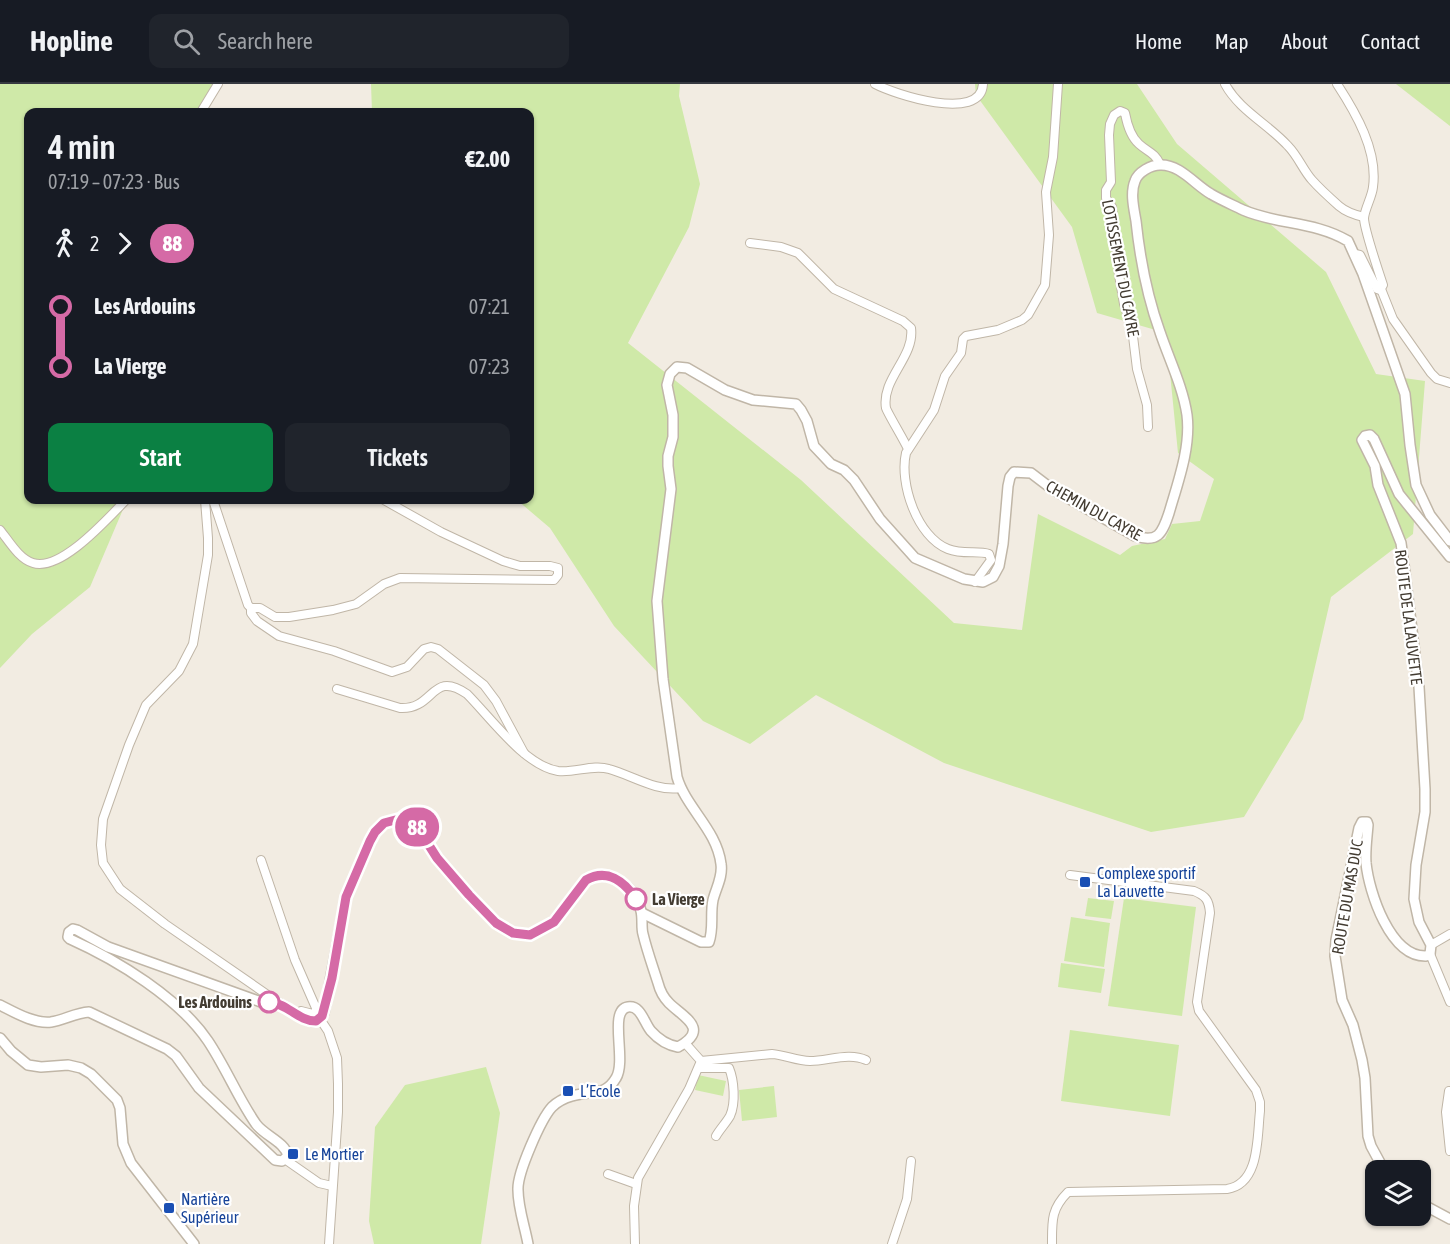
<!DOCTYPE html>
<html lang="en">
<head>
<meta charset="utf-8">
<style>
	:root { --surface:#171b24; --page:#20242c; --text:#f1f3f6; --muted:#9ea1a6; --line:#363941; --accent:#0b8043 }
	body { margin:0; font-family:"Asap Condensed",sans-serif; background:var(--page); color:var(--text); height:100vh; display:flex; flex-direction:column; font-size:22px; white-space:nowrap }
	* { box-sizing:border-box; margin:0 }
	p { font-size:20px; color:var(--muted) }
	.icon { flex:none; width:33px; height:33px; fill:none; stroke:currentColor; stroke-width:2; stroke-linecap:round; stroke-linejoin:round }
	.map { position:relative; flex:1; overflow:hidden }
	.side { position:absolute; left:24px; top:24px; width:510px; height:396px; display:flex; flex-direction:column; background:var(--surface); border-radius:12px; box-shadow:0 2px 4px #0004 }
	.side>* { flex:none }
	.badge { padding:0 12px; border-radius:20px; font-size:21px; line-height:39px }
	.tools { position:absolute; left:1365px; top:1076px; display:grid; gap:12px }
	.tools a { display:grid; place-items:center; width:66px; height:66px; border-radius:12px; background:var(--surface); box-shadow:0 2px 4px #0004; font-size:30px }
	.map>.badge { position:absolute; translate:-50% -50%; box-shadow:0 0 0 3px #fff }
	.legs { display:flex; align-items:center; gap:9px; height:66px; padding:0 24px; font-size:20px }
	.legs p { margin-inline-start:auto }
	.head { display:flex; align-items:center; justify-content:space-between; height:102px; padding:0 24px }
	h1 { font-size:33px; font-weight:600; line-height:45px }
	.cta { display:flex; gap:12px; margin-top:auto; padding:12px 24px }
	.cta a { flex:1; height:69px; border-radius:12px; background:var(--accent); color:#fff; font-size:24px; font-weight:600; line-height:69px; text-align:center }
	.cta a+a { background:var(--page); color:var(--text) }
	ul { padding:0 24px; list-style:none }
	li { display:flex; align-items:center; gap:21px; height:60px; font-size:22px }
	li i { display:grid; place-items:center; width:9px; height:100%; margin:0 8px; background:currentColor }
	li i::after { content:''; width:15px; height:15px; margin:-8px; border:4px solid; border-radius:50%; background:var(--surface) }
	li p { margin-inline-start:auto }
	li:first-child i { background:linear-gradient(#0000 50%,currentColor 0) }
	li:last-child i { background:linear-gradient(currentColor 50%,#0000 0) }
	header { display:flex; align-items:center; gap:36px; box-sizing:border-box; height:84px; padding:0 30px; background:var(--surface); border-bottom:2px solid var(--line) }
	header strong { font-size:28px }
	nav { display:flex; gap:33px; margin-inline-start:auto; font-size:21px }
	.search { width:420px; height:54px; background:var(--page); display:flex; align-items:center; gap:15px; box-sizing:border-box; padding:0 21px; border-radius:12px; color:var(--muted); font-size:22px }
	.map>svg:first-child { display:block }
</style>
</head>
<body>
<header>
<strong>Hopline</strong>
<div class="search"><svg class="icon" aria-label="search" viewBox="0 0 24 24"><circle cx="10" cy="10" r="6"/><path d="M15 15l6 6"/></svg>Search here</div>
<nav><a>Home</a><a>Map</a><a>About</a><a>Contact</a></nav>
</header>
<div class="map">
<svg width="1450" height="1160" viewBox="0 0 1450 1160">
	<rect width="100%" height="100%" fill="#f2ece2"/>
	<g fill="#cfe9a8">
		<path d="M0 0H217L207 28H28V416H127L90 503 32 550 0 584Z"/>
		<path d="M371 0H680L679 12 700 100 689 143 628 259 801 396 954 539 1022 546 1038 430 1120 471 1132 462 1165 455 1172 440 1200 437 1214 395 1178 369 1166 249 1097 229 1072 143 976 11 975 0H1137L1177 60 1326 188 1376 290 1425 297 1413 450 1331 513 1303 635 1244 733 1151 748 944 679 816 611 750 660 703 637 614 542 550 444 517 416H530V28H372Z"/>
		<path d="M1396 0H1450V42Z"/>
		<path d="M1088 814 1114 817 1111 835 1085 832Z"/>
		<path d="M1124 814 1196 823 1182 932 1108 922Z"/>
		<path d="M1071 833 1110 839 1104 883 1064 877Z"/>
		<path d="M1061 879 1105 885 1101 909 1058 903Z"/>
		<path d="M1070 946 1179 961 1170 1032 1061 1017Z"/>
		<path d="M486 983 500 1029 481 1160H374L369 1137 375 1043 405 1001Z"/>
		<path d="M698 991 726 997 723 1012 695 1006Z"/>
		<path d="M774 1002 777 1033 742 1037 739 1006Z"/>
	</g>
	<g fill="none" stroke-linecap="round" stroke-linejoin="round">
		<g stroke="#c0b6a7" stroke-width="10">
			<g id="minor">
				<path d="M875 0C894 10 981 39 983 0"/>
				<path d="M1225 0C1239 26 1268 40 1288 62 1298 72 1303 86 1312 96 1320 105 1330 114 1339 122 1346 128 1355 131 1364 133"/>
				<path d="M1337 0C1356 29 1378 67 1373 103 1372 113 1365 124 1364 134 1364 143 1379 189 1383 201L1380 206 1377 205 1360 171 1355 170"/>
				<path d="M201 28 218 0"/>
				<path d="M750 159 781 163 798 169 834 205 903 237 911 244C915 273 881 295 886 324 888 330 904 356 908 365"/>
				<path d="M1381 205 1393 235 1431 289 1437 295 1450 299"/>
				<path d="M1148 343 1147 321 1137 285 1132 244 1124 220 1119 191 1112 123 1106 114V106L1111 98 1109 51 1110 40 1114 31 1120 27 1125 29C1127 40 1131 53 1139 60 1149 69 1154 68 1160 80"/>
				<path d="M205 416 208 454V471L193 560 179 587 146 621 129 661 103 735 101 761 103 779 120 805 165 840 272 914V918"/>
				<path d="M213 416 248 521 251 524V529L257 537 279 552 334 567 392 588 407 583 424 565 431 563 438 565 484 601 496 617 524 669"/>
				<path d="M0 446C9 457 19 475 33 479 61 488 108 434 126 416"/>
				<path d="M975 498 991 476 989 470C978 466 963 471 948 465 917 453 899 399 906 369L934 326 945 292 961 269 963 255 966 252 998 246 1022 236 1028 231 1045 201 1049 151 1046 108 1053 73 1058 0"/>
				<path d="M251 524H260L275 533H289L333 526 356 520 384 500 400 494 554 496 558 491V484L550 482H520L503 477 441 448 384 416"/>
				<path d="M337 605 400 624C435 626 431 585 467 610 490 633 525 682 558 687 575 689 593 680 609 685 631 691 657 708 680 704"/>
				<path d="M261 776 295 876 316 924V927L313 930 301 927 297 930"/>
				<path d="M1431 861 1450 850"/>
				<path d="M1430 870 1450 918"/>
				<path d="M320 935 328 947 337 974 338 1000V1028L329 1160"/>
				<path d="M701 977 772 970C785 971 797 977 810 977 828 977 849 968 866 976"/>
				<path d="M699 984H729C734 996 736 1019 730 1032 726 1039 720 1045 716 1052"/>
				<path d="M1449 1007 1446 1028 1450 1067"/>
				<path d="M286 1076 319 1099 332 1102"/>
				<path d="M608 1090 636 1100"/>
				<path d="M635 1160 634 1122 638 1094 689 1005 701 977 685 959"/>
				<path d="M892 1160 907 1115 911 1077"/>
				<path d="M1052 1160C1052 1137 1051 1125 1068 1108L1227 1105C1260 1100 1257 1053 1260 1027V1018L1256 1006 1199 927 1197 918 1210 829C1209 816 1206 812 1194 807L1070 791"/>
			</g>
		</g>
		<g stroke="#c0b6a7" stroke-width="12">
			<g id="tertiary">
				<path d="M642 829 701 858H709C714 844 710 830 713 816 716 804 723 793 721 780 717 746 686 724 677 693L663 595 657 517 671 405 668 382V372L673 353V331L667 301 670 290 677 283 687 284 725 306 753 316 796 320 801 326 807 337 814 362 831 380 844 386 854 396 880 435 915 474 964 495 983 498 993 493 999 482 1003 460 1008 402 1010 393 1014 388 1031 389 1052 405 1135 452C1158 459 1162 450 1169 429 1178 398 1191 363 1187 331 1183 303 1169 275 1160 248 1147 212 1140 175 1136 137 1134 125 1130 109 1135 97 1138 88 1151 81 1160 81 1180 80 1195 101 1211 110 1221 116 1233 121 1243 126 1278 141 1314 137 1348 157L1363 190 1405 310 1410 361 1416 401 1430 431 1450 457"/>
				<path d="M0 921C14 928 34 940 51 938 64 936 75 929 89 928L167 965 176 972 199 1004 275 1076 282 1077 288 1072C285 1058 265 1052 256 1040 238 1014 226 984 208 957 179 914 117 876 70 855L68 853 69 848 73 845 77 846 108 863 261 918C267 918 274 917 280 920 293 925 314 950 324 929L346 813 370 757 375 748 385 739 399 736H405L418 744 437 774 469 811 496 839 513 849 530 851 553 838 586 796C609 783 636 803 641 827 643 835 641 843 643 850 647 867 653 883 658 899 660 907 664 914 669 919 683 933 711 945 678 963 667 961 659 956 651 947 644 939 641 921 628 923 608 926 627 976 616 994 605 1013 591 1006 572 1012 565 1014 558 1017 552 1023 541 1035 517 1089 518 1106 518 1124 525 1143 528 1160"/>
				<path d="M0 954 11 967 28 981 41 983 68 981 81 984 91 990 117 1016 120 1024 123 1060 131 1079 194 1160"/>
				<path d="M1384 1086 1371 1062 1368 1052 1365 994 1362 976 1353 941 1342 916 1335 872 1336 856 1359 744 1362 738H1367L1368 741C1367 754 1365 766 1366 779 1369 808 1390 873 1426 872L1430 870 1431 861 1419 838 1414 815 1416 781 1425 728V705L1419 603 1404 481 1401 459 1378 401 1375 382 1362 356 1365 352 1370 351 1374 355 1399 410 1450 473"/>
				<path d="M1420 1119 1450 1135"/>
			</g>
		</g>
		<use href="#minor" stroke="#fff" stroke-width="8"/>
		<use href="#tertiary" stroke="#fff" stroke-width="9"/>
	</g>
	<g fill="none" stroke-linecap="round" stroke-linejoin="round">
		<g stroke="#fff" stroke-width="14">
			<path id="line-1" d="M269 918C287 919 298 937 316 937L322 932 332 894 346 813 370 757 375 748 384 739 399 735 405 736 418 744 437 774 469 811 496 839 513 849 530 851 554 838 586 796C607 784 624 797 636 815"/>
		</g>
		<use href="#line-1" stroke="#d56aa6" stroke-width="9"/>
	</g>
	<g fill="#1a4fb4" stroke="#fff" stroke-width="2">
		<rect x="1079" y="792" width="12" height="12" rx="3"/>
		<rect x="562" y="1001" width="12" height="12" rx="3"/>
		<rect x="287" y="1064" width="12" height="12" rx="3"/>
		<rect x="163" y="1118" width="12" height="12" rx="3"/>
	</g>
	<g fill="#fff" stroke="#d56aa6" stroke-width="3">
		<circle cx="636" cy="815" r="10"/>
		<circle cx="269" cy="918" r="10"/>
	</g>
	<g text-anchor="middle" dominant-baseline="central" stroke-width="4.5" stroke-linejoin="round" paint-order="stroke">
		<g font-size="16" fill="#433c32" stroke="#fff">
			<text transform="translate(1121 184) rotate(79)">LOTISSEMENT DU CAYRE</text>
			<text transform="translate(1094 426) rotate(29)">CHEMIN DU CAYRE</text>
			<text transform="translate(1409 533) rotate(83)">ROUTE DE LA LAUVETTE</text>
			<text transform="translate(1347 813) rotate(-80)">ROUTE DU MAS DUC</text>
		</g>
		<g font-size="16" fill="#164399" stroke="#fff" text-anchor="start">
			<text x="1097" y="789">Complexe sportif<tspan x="1097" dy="18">La Lauvette</tspan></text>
			<text x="580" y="1007">L’Ecole</text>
			<text x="305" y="1070">Le Mortier</text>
			<text x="181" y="1115">Nartière<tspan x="181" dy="18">Supérieur</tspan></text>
		</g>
		<g font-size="16" font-weight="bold" fill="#433c32" stroke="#fff" text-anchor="start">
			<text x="652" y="815">La Vierge</text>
			<text x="252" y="918" text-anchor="end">Les Ardouins</text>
		</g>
	</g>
</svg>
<div class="tools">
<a><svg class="icon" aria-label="layers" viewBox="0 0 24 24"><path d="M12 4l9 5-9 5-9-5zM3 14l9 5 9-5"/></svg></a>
</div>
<b class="badge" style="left:417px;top:743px;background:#d56aa6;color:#fff">88</b>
<section class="side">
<div class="head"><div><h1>4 min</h1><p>07:19 – 07:23 · Bus</p></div><b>€2.00</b></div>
<div class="legs"><svg class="icon" aria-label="walk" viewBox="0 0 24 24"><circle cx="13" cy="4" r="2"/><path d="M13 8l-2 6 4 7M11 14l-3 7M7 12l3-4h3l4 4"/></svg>2<svg class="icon" aria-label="forward" viewBox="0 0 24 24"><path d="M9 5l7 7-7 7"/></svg><b class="badge" style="background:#d56aa6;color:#fff">88</b></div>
<ul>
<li><i style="color:#d56aa6"></i><b>Les Ardouins</b><p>07:21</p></li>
<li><i style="color:#d56aa6"></i><b>La Vierge</b><p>07:23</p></li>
</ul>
<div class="cta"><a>Start</a><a>Tickets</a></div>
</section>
</div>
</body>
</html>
